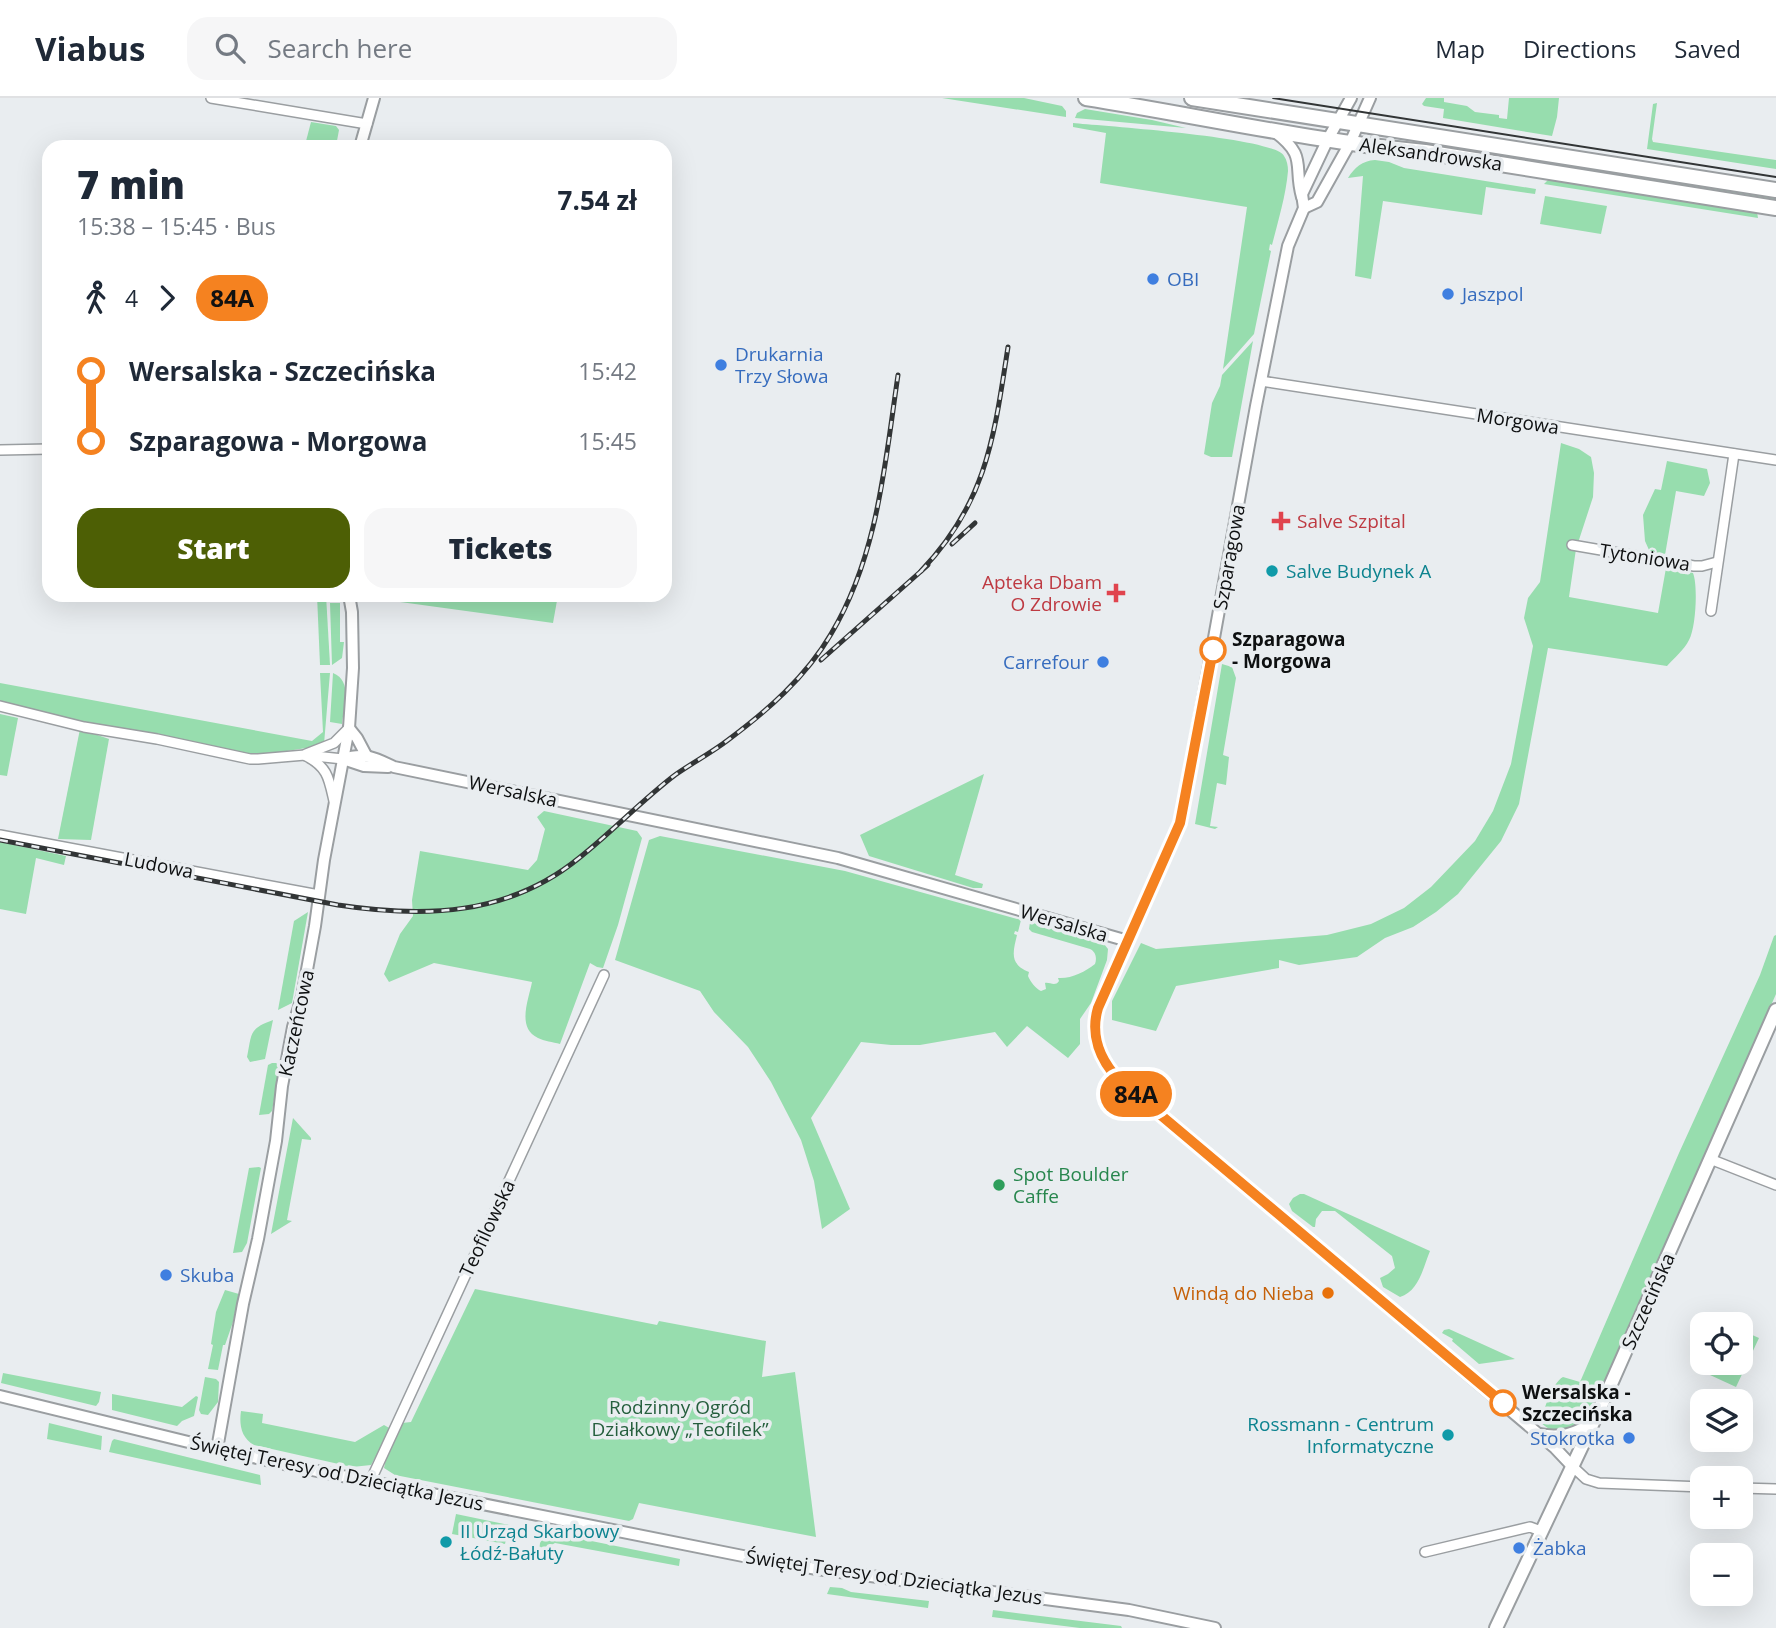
<!DOCTYPE html>
<html lang="en">
<head>
<meta charset="utf-8">
<style>
	:root { --surface:#fff; --page:#f6f6f7; --text:#1f2937; --muted:#747a83; --line:#e0e1e3; --accent:#4d5f05 }
	body { margin:0; font-family:"Open Sans",sans-serif; background:var(--page); color:var(--text); height:100vh; display:flex; flex-direction:column; font-size:26px; white-space:nowrap }
	* { box-sizing:border-box; margin:0 }
	p { font-size:23px; color:var(--muted) }
	.icon { flex:none; width:38px; height:38px; fill:none; stroke:currentColor; stroke-width:2; stroke-linecap:round; stroke-linejoin:round }
	.map { position:relative; flex:1; overflow:hidden }
	.drawer { position:absolute; left:42px; top:42px; width:630px; height:462px; display:flex; flex-direction:column; background:var(--surface); border-radius:21px; box-shadow:0 7px 28px #0002 }
	.drawer>* { flex:none }
	.badge { padding:0 14px; border-radius:23px; font-size:24px; line-height:46px }
	.tools { position:absolute; left:1690px; top:1214px; display:grid; gap:14px }
	.tools a { display:grid; place-items:center; width:63px; height:63px; border-radius:14px; background:var(--surface); box-shadow:0 7px 28px #0002; font-size:35px }
	.map>.badge { position:absolute; translate:-50% -50%; box-shadow:0 0 0 4px #fff }
	.legs { display:flex; align-items:center; gap:10px; height:77px; padding:0 35px; font-size:23px }
	.legs p { margin-inline-start:auto }
	.headline { display:flex; align-items:center; justify-content:space-between; height:119px; padding:0 35px }
	h1 { font-size:38px; font-weight:800; line-height:52px }
	.cta { display:flex; gap:14px; margin-top:auto; padding:14px 35px }
	.cta a { flex:1; height:80px; border-radius:21px; background:var(--accent); color:#fff; font-size:28px; font-weight:800; line-height:80px; text-align:center }
	.cta a+a { background:var(--page); color:var(--text) }
	ul { padding:0 35px; list-style:none }
	li { display:flex; align-items:center; gap:24px; height:70px; font-size:26px }
	li i { display:grid; place-items:center; width:10px; height:100%; margin:0 9px; background:currentColor }
	li i::after { content:''; width:18px; height:18px; margin:-9px; border:5px solid; border-radius:50%; background:var(--surface) }
	li p { margin-inline-start:auto }
	li:first-child i { background:linear-gradient(#0000 50%,currentColor 0) }
	li:last-child i { background:linear-gradient(currentColor 50%,#0000 0) }
	header { display:flex; align-items:center; gap:42px; box-sizing:border-box; height:98px; padding:0 35px; background:var(--surface); border-bottom:2px solid var(--line) }
	header strong { font-size:33px }
	nav { display:flex; gap:38px; margin-inline-start:auto; font-size:24px }
	.search { width:490px; height:63px; background:var(--page); display:flex; align-items:center; gap:18px; box-sizing:border-box; padding:0 24px; border-radius:21px; color:var(--muted); font-size:26px }
	.map>svg:first-child { display:block }
</style>
</head>
<body>
<header>
<strong>Viabus</strong>
<div class="search"><svg class="icon" aria-label="search" viewBox="0 0 24 24"><circle cx="10" cy="10" r="6"/><path d="M15 15l6 6"/></svg>Search here</div>
<nav><a>Map</a><a>Directions</a><a>Saved</a></nav>
</header>
<div class="map">
<svg width="1776" height="1530" viewBox="0 0 1776 1530">
	<rect width="100%" height="100%" fill="#e9edf0"/>
	<g fill="#97ddae">
		<path d="M942 0H1024L1062 8 1066 13V19Z"/>
		<path d="M1426 0H1444V4L1467 8 1475 14 1499 17V20L1507 21 1509 0H1559L1557 19 1552 38 1443 20 1444 11 1424 8 1422 6Z"/>
		<path d="M1657 5 1652 41 1653 44 1776 62V71L1647 51 1653 6Z"/>
		<path d="M1085 11 1152 22 1186 30 1075 20 1077 15Z"/>
		<path d="M311 24 336 28 339 32 336 48 316 49 305 47Z"/>
		<path d="M1073 25C1102 28 1274 39 1284 58 1287 62 1288 68 1288 73 1286 97 1278 123 1272 147L1270 146 1269 152 1271 153 1254 236 1223 271 1247 109 1100 85 1106 35 1073 29Z"/>
		<path d="M1389 41 1484 56 1533 60 1776 98V103L1431 49 1389 44Z"/>
		<path d="M1375 62 1389 64 1404 70 1536 91 1535 96 1486 89 1482 117 1383 103 1371 181 1355 178 1363 78 1348 80C1355 69 1362 63 1375 62Z"/>
		<path d="M1549 81 1757 114 1758 120 1544 86Z"/>
		<path d="M1545 98 1607 108 1601 136 1540 126Z"/>
		<path d="M1253 243 1232 359H1211L1204 356 1212 305 1220 288 1222 277Z"/>
		<path d="M1561 345 1579 351 1591 359 1594 375 1593 399 1576 451 1569 499 1658 515 1666 470 1693 475C1698 487 1696 530 1689 542 1684 552 1674 560 1667 568L1548 550 1519 706 1501 743 1458 796 1436 814 1413 829 1385 840 1357 859 1299 867 1279 862V870L1176 888 1156 933 1112 922V903L1141 845 1156 851 1327 837 1371 826 1404 810 1431 789 1475 743 1493 713 1511 666 1533 548 1524 520 1528 500 1540 484Z"/>
		<path d="M1667 363 1707 371 1710 385 1704 398 1676 393 1665 457 1654 456 1649 452 1645 443 1643 417 1655 391 1661 392Z"/>
		<path d="M317 497H326L330 567H320Z"/>
		<path d="M371 497H558L553 525 371 500Z"/>
		<path d="M330 505H340V544H344L342 560 332 567Z"/>
		<path d="M1222 566 1232 569 1236 580 1223 657 1229 659 1226 687 1217 685 1210 728 1218 729 1215 731 1195 726Z"/>
		<path d="M320 575H330L324 646 313 649 254 658 78 624 0 605V585L312 643 323 634Z"/>
		<path d="M333 575C353 583 344 609 342 626L330 624Z"/>
		<path d="M0 616 18 620 7 678 0 677Z"/>
		<path d="M80 631 109 641 91 742 58 741Z"/>
		<path d="M984 676 955 777 983 786 982 790H973L869 758 860 737Z"/>
		<path d="M544 713 637 733 642 740 618 827 603 870 597 869 590 865 560 946C553 944 544 943 538 940 516 930 529 901 532 884L434 865 389 884 384 876 400 836 413 818 412 802 420 753 528 772 537 762 545 731 537 719Z"/>
		<path d="M660 738 845 773 1021 822 1018 834 1015 833 1014 836 1017 837C1013 854 1009 866 1029 874L1028 878C1030 883 1036 891 1041 893L1046 891 1045 885C1050 884 1055 889 1059 883L1058 880C1071 881 1085 874 1095 866 1097 860 1096 854 1090 851L1032 834 1029 831 1030 824 1104 846 1108 851 1107 862 1091 905 1080 921V946L1068 960 1027 928 1007 949 995 934 920 947H891L861 944 811 1020 850 1111 822 1131 814 1083 801 1042 771 984 748 949 714 914 700 893 615 862 649 742Z"/>
		<path d="M0 744 66 758 64 767 36 760 26 816 0 811Z"/>
		<path d="M308 814 292 905 278 912 294 823Z"/>
		<path d="M1776 837V896L1606 1285C1595 1304 1586 1331 1561 1332 1550 1332 1550 1332 1541 1325 1543 1313 1552 1285 1563 1279L1580 1284 1679 1055 1760 877 1774 838Z"/>
		<path d="M273 922 265 961 250 964 247 959C252 936 248 931 273 922Z"/>
		<path d="M272 965H276L280 968 272 1013 269 1016 259 1017 268 967Z"/>
		<path d="M293 1020 311 1040V1042L302 1041 287 1122 292 1123 271 1136Z"/>
		<path d="M259 1069 261 1070 247 1145 242 1154 233 1155 249 1070Z"/>
		<path d="M1300 1096H1304L1430 1153C1423 1170 1419 1193 1400 1199L1383 1189 1380 1180 1388 1176 1395 1170 1392 1158 1335 1113H1322L1316 1121 1315 1129H1313L1292 1113 1289 1106 1293 1100Z"/>
		<path d="M475 1191 657 1227 659 1223 766 1243 762 1279 795 1274 816 1439 639 1405 633 1421 629 1423 395 1377 384 1370 387 1356 402 1325 411 1324Z"/>
		<path d="M225 1192 239 1196 233 1224 225 1247H223L218 1272 208 1271 213 1247 211 1246 216 1214Z"/>
		<path d="M1449 1231 1515 1261 1479 1266 1452 1243 1453 1241 1442 1235 1444 1232Z"/>
		<path d="M1741 1232 1759 1240 1736 1289 1710 1277 1716 1265H1741Z"/>
		<path d="M3 1275 101 1294 99 1304 96 1308 1 1285Z"/>
		<path d="M205 1279 216 1281 219 1284 218 1304 208 1317 201 1316 199 1312Z"/>
		<path d="M112 1296 182 1309 196 1298 198 1299 194 1318 182 1323 177 1328 112 1312Z"/>
		<path d="M241 1313 263 1316 262 1325 355 1344 384 1327 391 1331 371 1367 352 1369 254 1347C241 1340 239 1326 241 1313Z"/>
		<path d="M49 1325 102 1338 101 1352 47 1341Z"/>
		<path d="M114 1341 260 1377 261 1387 109 1354 112 1343Z"/>
		<path d="M456 1416 509 1427 505 1446 452 1436Z"/>
		<path d="M547 1434 680 1461 679 1468 555 1445 539 1454 540 1445Z"/>
		<path d="M830 1489 842 1490 851 1494 929 1503 928 1510 827 1496Z"/>
		<path d="M993 1512 1121 1528 1122 1530H1080L992 1519Z"/>
	</g>
	<g fill="none" stroke-linecap="round" stroke-linejoin="round">
		<g stroke="#9a9ea1" stroke-width="12">
			<g id="minor">
				<path d="M211 0 367 26"/>
				<path d="M1261 283 1776 362"/>
				<path d="M0 352 49 351"/>
				<path d="M1572 447 1694 468H1702L1717 464"/>
				<path d="M1711 513 1734 356"/>
				<path d="M0 608 84 629 157 641 250 661H258L305 657 343 661"/>
				<path d="M306 656 334 645 349 630"/>
				<path d="M306 658C328 669 329 681 334 703"/>
				<path d="M0 737 319 797"/>
				<path d="M1710 1061 1776 1087"/>
				<path d="M1572 1368 1586 1381 1599 1385 1703 1389"/>
				<path d="M370 1384 604 877"/>
				<path d="M1741 1390 1776 1391"/>
				<path d="M1425 1454 1530 1429 1541 1433"/>
			</g>
		</g>
		<g stroke="#9a9ea1" stroke-width="14">
			<g id="tertiary">
				<path d="M1351 0 1328 41 1302 96 1304 110 1288 148 1256 308 1181 722 1098 910C1090 937 1100 963 1119 982L1555 1350 1572 1368"/>
				<path d="M1275 34C1308 59 1293 67 1302 99"/>
				<path d="M360 49 374 0"/>
				<path d="M1304 110 1317 104 1350 45 1370 0"/>
				<path d="M349 630 357 640 366 657"/>
				<path d="M343 661C365 654 375 660 394 669L838 760 1128 843"/>
				<path d="M343 661 364 668 388 669"/>
				<path d="M0 1298 217 1351 302 1370 748 1459 817 1471 1129 1512 1215 1530"/>
				<path d="M1539 1336C1560 1340 1576 1336 1592 1324"/>
				<path d="M217 1351 243 1206 258 1141 276 1043 282 988 293 929 302 899 315 828 324 762 349 630 353 570 352 514 349 497"/>
			</g>
		</g>
		<g stroke="#9a9ea1" stroke-width="16">
			<path id="secondary" d="M1496 1530 1607 1295 1776 912"/>
		</g>
		<g stroke="#9a9ea1" stroke-width="18">
			<g id="primary">
				<path d="M1086 0C1199 18 1311 43 1425 54L1776 110"/>
				<path d="M1192 0 1776 92"/>
			</g>
		</g>
		<use href="#minor" stroke="#fff" stroke-width="9"/>
		<use href="#tertiary" stroke="#fff" stroke-width="10"/>
		<use href="#secondary" stroke="#fff" stroke-width="12"/>
		<use href="#primary" stroke="#fff" stroke-width="14"/>
		<path stroke="#323536" stroke-width="2" d="M1273 0 1776 79"/>
		<g stroke="#323536" stroke-width="5">
			<g id="rail">
				<path d="M952 446 975 425"/>
				<path d="M921 473C987 404 994 339 1008 249"/>
				<path d="M821 562 928 467"/>
				<path d="M0 742 338 807C424 820 508 818 579 760 612 734 641 703 675 677 692 665 711 655 728 642 767 613 806 579 831 536 878 458 885 365 898 277"/>
			</g>
		</g>
		<use href="#rail" stroke="#e9edf0" stroke-width="2.5" stroke-dasharray="8" stroke-linecap="butt"/>
	</g>
	<g fill="none" stroke-linecap="round" stroke-linejoin="round">
		<g stroke="#fff" stroke-width="16">
			<path id="line-1" d="M1213 552 1180 725 1098 910C1090 937 1100 962 1119 982L1503 1305"/>
		</g>
		<use href="#line-1" stroke="#f58220" stroke-width="10"/>
	</g>
	<g fill="#3f7fe0" stroke="#e9edf0" stroke-width="2.5">
		<circle cx="1153" cy="181" r="7"/>
		<circle cx="1448" cy="196" r="7"/>
		<circle cx="721" cy="267" r="7"/>
		<circle cx="1103" cy="564" r="7"/>
		<circle cx="166" cy="1177" r="7"/>
		<circle cx="1629" cy="1340" r="7"/>
		<circle cx="1519" cy="1450" r="7"/>
	</g>
	<g fill="#e0444e" stroke="#e9edf0" stroke-width="2.5">
		<path d="M1277.5 412.5h7v7h7v7h-7v7h-7v-7h-7v-7h7z"/>
		<path d="M1112.5 484.5h7v7h7v7h-7v7h-7v-7h-7v-7h7z"/>
	</g>
	<g fill="#0f9aa8" stroke="#e9edf0" stroke-width="2.5">
		<circle cx="1272" cy="473" r="7"/>
		<circle cx="1448" cy="1337" r="7"/>
		<circle cx="446" cy="1444" r="7"/>
	</g>
	<g fill="#fff" stroke="#f58220" stroke-width="3.5">
		<circle cx="1213" cy="552" r="12"/>
		<circle cx="1503" cy="1305" r="12"/>
	</g>
	<circle fill="#2e9e5b" stroke="#e9edf0" stroke-width="2.5" cx="999" cy="1087" r="7"/>
	<circle fill="#e8710a" stroke="#e9edf0" stroke-width="2.5" cx="1328" cy="1195" r="7"/>
	<g text-anchor="middle" dominant-baseline="central" stroke-width="7" stroke-linejoin="round" paint-order="stroke">
		<g font-size="19" fill="#0e1011" stroke="#e9edf0">
			<text transform="translate(1431 56) rotate(8)">Aleksandrowska</text>
			<text transform="translate(1518 323) rotate(9)">Morgowa</text>
			<text transform="translate(1229 459) rotate(-80)">Szparagowa</text>
			<text transform="translate(1645 459) rotate(9)">Tytoniowa</text>
			<text transform="translate(513 693) rotate(12)">Wersalska</text>
			<text transform="translate(159 767) rotate(11)">Ludowa</text>
			<text transform="translate(1064 825) rotate(16)">Wersalska</text>
			<text transform="translate(296 925) rotate(-78)">Kaczeńcowa</text>
			<text transform="translate(487 1130) rotate(-65)">Teofilowska</text>
			<text transform="translate(1648 1203) rotate(-66)">Szczecińska</text>
			<text transform="translate(337 1375) rotate(12)">Świętej Teresy od Dzieciątka Jezus</text>
			<text transform="translate(894 1479) rotate(8)">Świętej Teresy od Dzieciątka Jezus</text>
		</g>
		<g font-size="19" fill="#366cbe" stroke="#e9edf0" text-anchor="start">
			<text x="1167" y="181">OBI</text>
			<text x="1462" y="196">Jaszpol</text>
			<text x="735" y="256">Drukarnia<tspan x="735" dy="22">Trzy Słowa</tspan></text>
			<text x="1089" y="564" text-anchor="end">Carrefour</text>
			<text x="180" y="1177">Skuba</text>
			<text x="1615" y="1340" text-anchor="end">Stokrotka</text>
			<text x="1533" y="1450">Żabka</text>
		</g>
		<g font-size="19" fill="#be3a42" stroke="#e9edf0" text-anchor="start">
			<text x="1297" y="423">Salve Szpital</text>
			<text x="1102" y="484" text-anchor="end">Apteka Dbam<tspan x="1102" dy="22">O Zdrowie</tspan></text>
		</g>
		<g font-size="19" fill="#0d838f" stroke="#e9edf0" text-anchor="start">
			<text x="1286" y="473">Salve Budynek A</text>
			<text x="1434" y="1326" text-anchor="end">Rossmann - Centrum<tspan x="1434" dy="22">Informatyczne</tspan></text>
			<text x="460" y="1433">II Urząd Skarbowy<tspan x="460" dy="22">Łódź-Bałuty</tspan></text>
		</g>
		<g font-size="19" font-weight="bold" fill="#0e1011" stroke="#e9edf0" text-anchor="start">
			<text x="1232" y="541">Szparagowa<tspan x="1232" dy="22">- Morgowa</tspan></text>
			<text x="1522" y="1294">Wersalska -<tspan x="1522" dy="22">Szczecińska</tspan></text>
		</g>
		<g font-size="19" fill="#27864d" stroke="#e9edf0" text-anchor="start">
			<text x="1013" y="1076">Spot Boulder<tspan x="1013" dy="22">Caffe</tspan></text>
		</g>
		<g font-size="19" fill="#c56008" stroke="#e9edf0" text-anchor="end">
			<text x="1314" y="1195">Windą do Nieba</text>
		</g>
		<g font-size="19" fill="#255f3d" stroke="#e9edf0">
			<text x="680" y="1309">Rodzinny Ogród<tspan x="680" dy="22">Działkowy „Teofilek”</tspan></text>
		</g>
	</g>
</svg>
<div class="tools">
<a><svg class="icon" aria-label="locate" viewBox="0 0 24 24"><circle cx="12" cy="12" r="6"/><path d="M12 2v4M12 18v4M2 12h4M18 12h4"/></svg></a>
<a><svg class="icon" aria-label="layers" viewBox="0 0 24 24"><path d="M12 4l9 5-9 5-9-5zM3 14l9 5 9-5"/></svg></a>
<a>+</a>
<a>−</a>
</div>
<b class="badge" style="left:1136px;top:996px;background:#f58220;color:#111">84A</b>
<section class="drawer">
<div class="headline"><div><h1>7 min</h1><p>15:38 – 15:45 · Bus</p></div><b>7.54 zł</b></div>
<div class="legs"><svg class="icon" aria-label="walk" viewBox="0 0 24 24"><circle cx="13" cy="4" r="2"/><path d="M13 8l-2 6 4 7M11 14l-3 7M7 12l3-4h3l4 4"/></svg>4<svg class="icon" aria-label="forward" viewBox="0 0 24 24"><path d="M9 5l7 7-7 7"/></svg><b class="badge" style="background:#f58220;color:#111">84A</b></div>
<ul>
<li><i style="color:#f58220"></i><b>Wersalska - Szczecińska</b><p>15:42</p></li>
<li><i style="color:#f58220"></i><b>Szparagowa - Morgowa</b><p>15:45</p></li>
</ul>
<div class="cta"><a>Start</a><a>Tickets</a></div>
</section>
</div>
</body>
</html>
